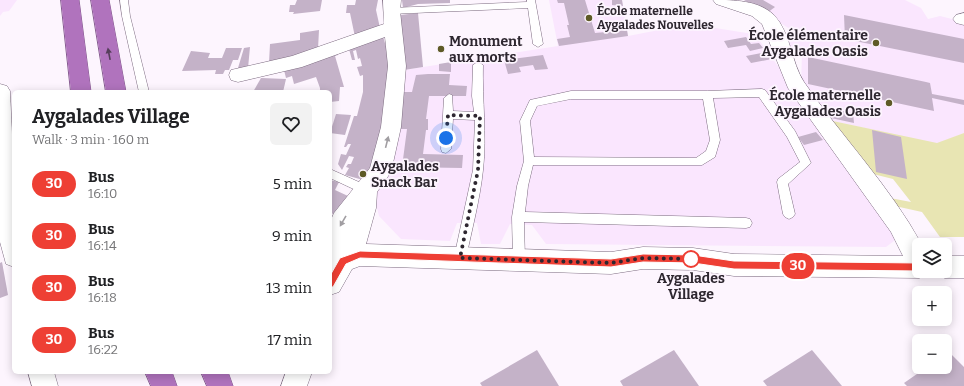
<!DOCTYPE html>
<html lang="en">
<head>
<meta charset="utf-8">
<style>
	:root { --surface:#fff; --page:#f2f2f2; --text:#202124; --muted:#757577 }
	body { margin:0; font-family:Bitter,serif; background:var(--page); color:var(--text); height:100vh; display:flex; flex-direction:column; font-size:15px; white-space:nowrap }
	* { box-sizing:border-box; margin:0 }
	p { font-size:13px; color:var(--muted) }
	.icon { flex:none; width:22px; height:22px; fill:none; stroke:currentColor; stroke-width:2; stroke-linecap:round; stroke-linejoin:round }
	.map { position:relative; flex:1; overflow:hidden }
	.side { position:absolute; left:12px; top:90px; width:320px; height:284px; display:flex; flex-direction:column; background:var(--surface); border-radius:6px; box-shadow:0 2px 10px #0003 }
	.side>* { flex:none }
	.badge { padding:0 8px; border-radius:13px; font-size:14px; line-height:26px }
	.buttons { position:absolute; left:912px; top:238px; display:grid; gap:8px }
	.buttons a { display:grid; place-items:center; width:40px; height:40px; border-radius:6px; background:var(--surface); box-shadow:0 2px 10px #0003; font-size:20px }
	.you { position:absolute; width:20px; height:20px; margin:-10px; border:3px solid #fff; border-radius:50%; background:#1a73e8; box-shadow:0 0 0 6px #1a73e833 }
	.map>.badge { position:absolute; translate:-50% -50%; box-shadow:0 0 0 2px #fff }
	.round { display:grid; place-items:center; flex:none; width:42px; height:42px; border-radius:6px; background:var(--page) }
	.overview { display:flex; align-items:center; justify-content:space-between; height:68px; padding:0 20px }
	h1 { font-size:19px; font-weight:700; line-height:30px }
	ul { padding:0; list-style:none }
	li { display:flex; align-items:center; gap:12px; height:52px; padding:0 20px }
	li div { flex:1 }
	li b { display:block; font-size:15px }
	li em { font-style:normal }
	li .badge { min-width:44px; font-weight:700; text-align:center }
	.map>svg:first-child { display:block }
</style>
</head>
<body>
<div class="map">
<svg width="964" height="386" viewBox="0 0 964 386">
	<rect width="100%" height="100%" fill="#fdf5fe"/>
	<g fill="#fae6fe">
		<path d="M0 0H17L9 11 3 12 0 16Z"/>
		<path d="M549 0H622L628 36 690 24 753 34 757 37 892 224 895 233 894 241 886 247 546 244 532 225 510 224 500 244H481L477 223H457L450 241 401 239 379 216 376 204 377 191 404 70 558 46Z"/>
		<path d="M744 0H905L921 8 928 19 940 16 964 22V133L937 144 828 120 801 85 802 52 789 49 786 37 790 29Z"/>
	</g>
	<path fill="#e8e5b3" d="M828 120 937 143 964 133V237H940L922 212 895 206 890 198 911 202 893 179 869 173Z"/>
	<g fill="#c4b2c8">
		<path d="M297 0H322L320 11 293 14 294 12H289L290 5H295Z"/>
		<path d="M356 0H378L376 10 380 28 355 37 350 13H346L347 5H355Z"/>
		<path d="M402 0H450V3L418 4 403 8Z"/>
		<path d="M557 0H585L595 33 627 30 628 36 559 46 557 39 570 37 567 25H569L564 3H558Z"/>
		<path d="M612 0H622L623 6 612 5Z"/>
		<path d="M744 0H763L775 7 767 13Z"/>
		<path d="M418 13 423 67 404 70 400 15Z"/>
		<path d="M844 15 964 39V63L845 39Z"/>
		<path d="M319 30 318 49 269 63 270 44 300 40V33Z"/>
		<path d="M382 33 392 67 389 98 367 181 345 175 349 168 346 167 348 164H351L354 157 349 156 342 170 338 164 341 154 346 155 351 144H348L346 147H344L354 116H357L363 92V75L360 76 357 67 362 66 360 58 358 59 356 50 353 51 355 60H352L349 49Z"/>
		<path d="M746 37 751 44 759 43 763 48 750 51 746 45 728 48 724 41Z"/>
		<path d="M250 47 248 68H238L244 48Z"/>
		<path d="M226 48H242L238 60H233L229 70H225L223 74H215L216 70 182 71 191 51 210 53 208 58H222Z"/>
		<path d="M336 50 338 55 335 56 344 87H340L339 101 330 102V92H320V88L316 77 294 84 292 76 286 78 284 70Z"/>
		<path d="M767 52 772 59 751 63 746 56Z"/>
		<path d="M543 55 548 69 535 70 533 65 519 67 521 72 508 74 504 60Z"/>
		<path d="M808 57 926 82 930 83 932 94 964 100V105L932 98 934 111 808 84Z"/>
		<path d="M451 62V72L439 71V64Z"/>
		<path d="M428 74H450L449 85 467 86 466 96H429L426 119H428V130H426L423 154 463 155 462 168 402 167 407 129H398L402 92H412L416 75Z"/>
		<path d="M261 78 286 79 283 92H253Z"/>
		<path d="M833 109 853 113 854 123 831 118 827 112Z"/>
		<path d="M336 114 351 115 345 135 330 133Z"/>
		<path d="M872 130 901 137 907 179 876 172Z"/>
		<path d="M816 132 823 140 804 145 798 137Z"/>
		<path d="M330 180 339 182 335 190 348 196 333 214 330 212Z"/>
		<path d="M2 262 8 295 0 298V263Z"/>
		<path d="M537 350 559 386H482L480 383Z"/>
		<path d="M674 350 699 386H623L620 381Z"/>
		<path d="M812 350 842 386H767L763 381Z"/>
		<path d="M949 352 964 367V386H907L904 383 927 367H945V354Z"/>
	</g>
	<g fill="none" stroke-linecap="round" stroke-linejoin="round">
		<g stroke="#7d6c81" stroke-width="1">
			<g id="lane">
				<path d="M120 0H128L130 16 149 92H139L122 16Z"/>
				<path d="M527 0H535L543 44 538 47 533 44 528 8 391 14 387 11 391 8 527 2Z"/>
				<path d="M478 62 483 65C482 100 487 135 483 170 480 199 472 229 466 258L464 262 460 263 456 262 454 258 473 170 475 120 453 119 451 149 446 153 442 152 441 149 444 98 449 94 452 95 453 111 474 112 472 96 473 65Z"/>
				<path d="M762 89 765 90 795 131 811 163 788 184 795 214 793 217 789 219 785 217 783 214 777 182 778 179 800 162 787 137 759 97 713 98 720 140 715 157 702 165H533L528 186 525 212 746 218 750 219 752 223 750 227 746 228 524 222 525 260 523 264 519 265 515 264 513 260 512 217 517 186 524 161 520 121 530 100 571 91H707ZM571 99H703L710 140 706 151 696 158 534 157 530 121 537 106Z"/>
				<path d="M330 169 370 187 371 190 370 193H362L330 178Z"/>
			</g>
		</g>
		<g stroke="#7d6c81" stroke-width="1">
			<g id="street">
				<path d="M383 0H401L400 11 406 66 401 127 391 172 377 192 376 208 366 244 611 252 643 247 693 248 734 254 903 256 891 232 788 88 762 24 752 16 716 4 713 0C734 0 758 0 774 15 791 33 791 62 804 82 842 137 890 186 922 245H919V271H929L927 275 919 278 734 276 693 270 643 269 611 274 360 266 352 269 339 292 330 295V222L334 213 370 168 381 127 388 66 385 37 302 67 238 82 231 80 229 75 231 70 292 56 384 24Z"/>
				<path d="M964 13V25L956 23 953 19 956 15Z"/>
				<path d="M0 84 7 86 10 91 14 177V267L6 264 0 242Z"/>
				<path d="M945 256H964V278H945L937 275 935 271H945Z"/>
				<path d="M28 372H54L58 386H32Z"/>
				<path d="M286 372H312L307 386H281Z"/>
			</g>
		</g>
		<g stroke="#82588c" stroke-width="1">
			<g id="highway">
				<path d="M61 0H79L91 92H71Z"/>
				<path d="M91 0H109L126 92H106Z"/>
				<path d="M145 372H172L177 386H151Z"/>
				<path d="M201 372H228L233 386H207Z"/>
			</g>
		</g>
		<use href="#lane" fill="#fff" fill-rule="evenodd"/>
		<use href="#street" fill="#fff" fill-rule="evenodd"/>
		<use href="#highway" fill="#b073bd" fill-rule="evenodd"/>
	</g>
	<defs><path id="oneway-solid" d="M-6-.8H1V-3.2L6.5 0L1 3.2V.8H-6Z"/></defs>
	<use fill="#553e5a" href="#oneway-solid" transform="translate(109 54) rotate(-101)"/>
	<g fill="#a19ea2">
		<use href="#oneway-solid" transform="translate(387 142) rotate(-76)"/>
		<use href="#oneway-solid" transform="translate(343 221) rotate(120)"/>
	</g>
	<path fill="#ee3f34" stroke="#fff" d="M360 251 611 259 643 254 693 255 734 261 919 263 923 267 919 271 734 269 693 263 643 262 611 267 360 258 346 264 333 287H327V281L340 258Z"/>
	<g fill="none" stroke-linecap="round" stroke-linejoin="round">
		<path stroke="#2e2730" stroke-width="4" stroke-dasharray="0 7.2" d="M446 138 448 115 480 116 478 170 460 258 611 263 643 258 693 259H691"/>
	</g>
	<g fill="#5e5a26" stroke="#fdf5fe" stroke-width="1.5">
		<circle cx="589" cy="18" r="4"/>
		<circle cx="876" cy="43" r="4"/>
		<circle cx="441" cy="49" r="4"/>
		<circle cx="889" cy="103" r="4"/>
		<circle cx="363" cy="174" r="4"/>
	</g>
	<circle fill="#fff" stroke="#ee3f34" stroke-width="2" cx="691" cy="259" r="8"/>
	<g text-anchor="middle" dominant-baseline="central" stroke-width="3.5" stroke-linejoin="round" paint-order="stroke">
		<g font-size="12" font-weight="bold" fill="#2e2730" stroke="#fdf5fe" text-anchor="start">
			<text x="597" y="11">École maternelle<tspan x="597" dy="14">Aygalades Nouvelles</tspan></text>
		</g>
		<g font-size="14" font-weight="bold" fill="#2e2730" stroke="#fdf5fe" text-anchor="end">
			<text x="868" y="35">École élémentaire<tspan x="868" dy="16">Aygalades Oasis</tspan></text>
			<text x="449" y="41" text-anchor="start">Monument<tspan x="449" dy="16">aux morts</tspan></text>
			<text x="881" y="95">École maternelle<tspan x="881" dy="16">Aygalades Oasis</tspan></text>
			<text x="371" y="166" text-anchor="start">Aygalades<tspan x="371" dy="16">Snack Bar</tspan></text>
		</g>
		<g font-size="14" font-weight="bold" fill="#2e2730" stroke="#fdf5fe">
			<text x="691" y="278">Aygalades<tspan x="691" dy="16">Village</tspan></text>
		</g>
	</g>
</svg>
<div class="buttons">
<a><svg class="icon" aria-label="layers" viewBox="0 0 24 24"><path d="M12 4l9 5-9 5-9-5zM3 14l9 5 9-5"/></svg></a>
<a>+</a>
<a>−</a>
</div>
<div class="you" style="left:446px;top:138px"></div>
<b class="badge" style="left:798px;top:266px;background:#ee3f34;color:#fff">30</b>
<section class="side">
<div class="overview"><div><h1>Aygalades Village</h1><p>Walk · 3 min · 160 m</p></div><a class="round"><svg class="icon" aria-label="heart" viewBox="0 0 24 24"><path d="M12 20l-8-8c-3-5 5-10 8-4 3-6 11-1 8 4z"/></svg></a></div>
<ul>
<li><span class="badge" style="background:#ee3f34;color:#fff">30</span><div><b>Bus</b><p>16:10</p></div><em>5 min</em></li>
<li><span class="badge" style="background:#ee3f34;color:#fff">30</span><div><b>Bus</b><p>16:14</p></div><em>9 min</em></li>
<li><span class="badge" style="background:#ee3f34;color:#fff">30</span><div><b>Bus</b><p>16:18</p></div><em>13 min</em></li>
<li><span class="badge" style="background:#ee3f34;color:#fff">30</span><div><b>Bus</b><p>16:22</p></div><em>17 min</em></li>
</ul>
</section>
</div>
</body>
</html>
